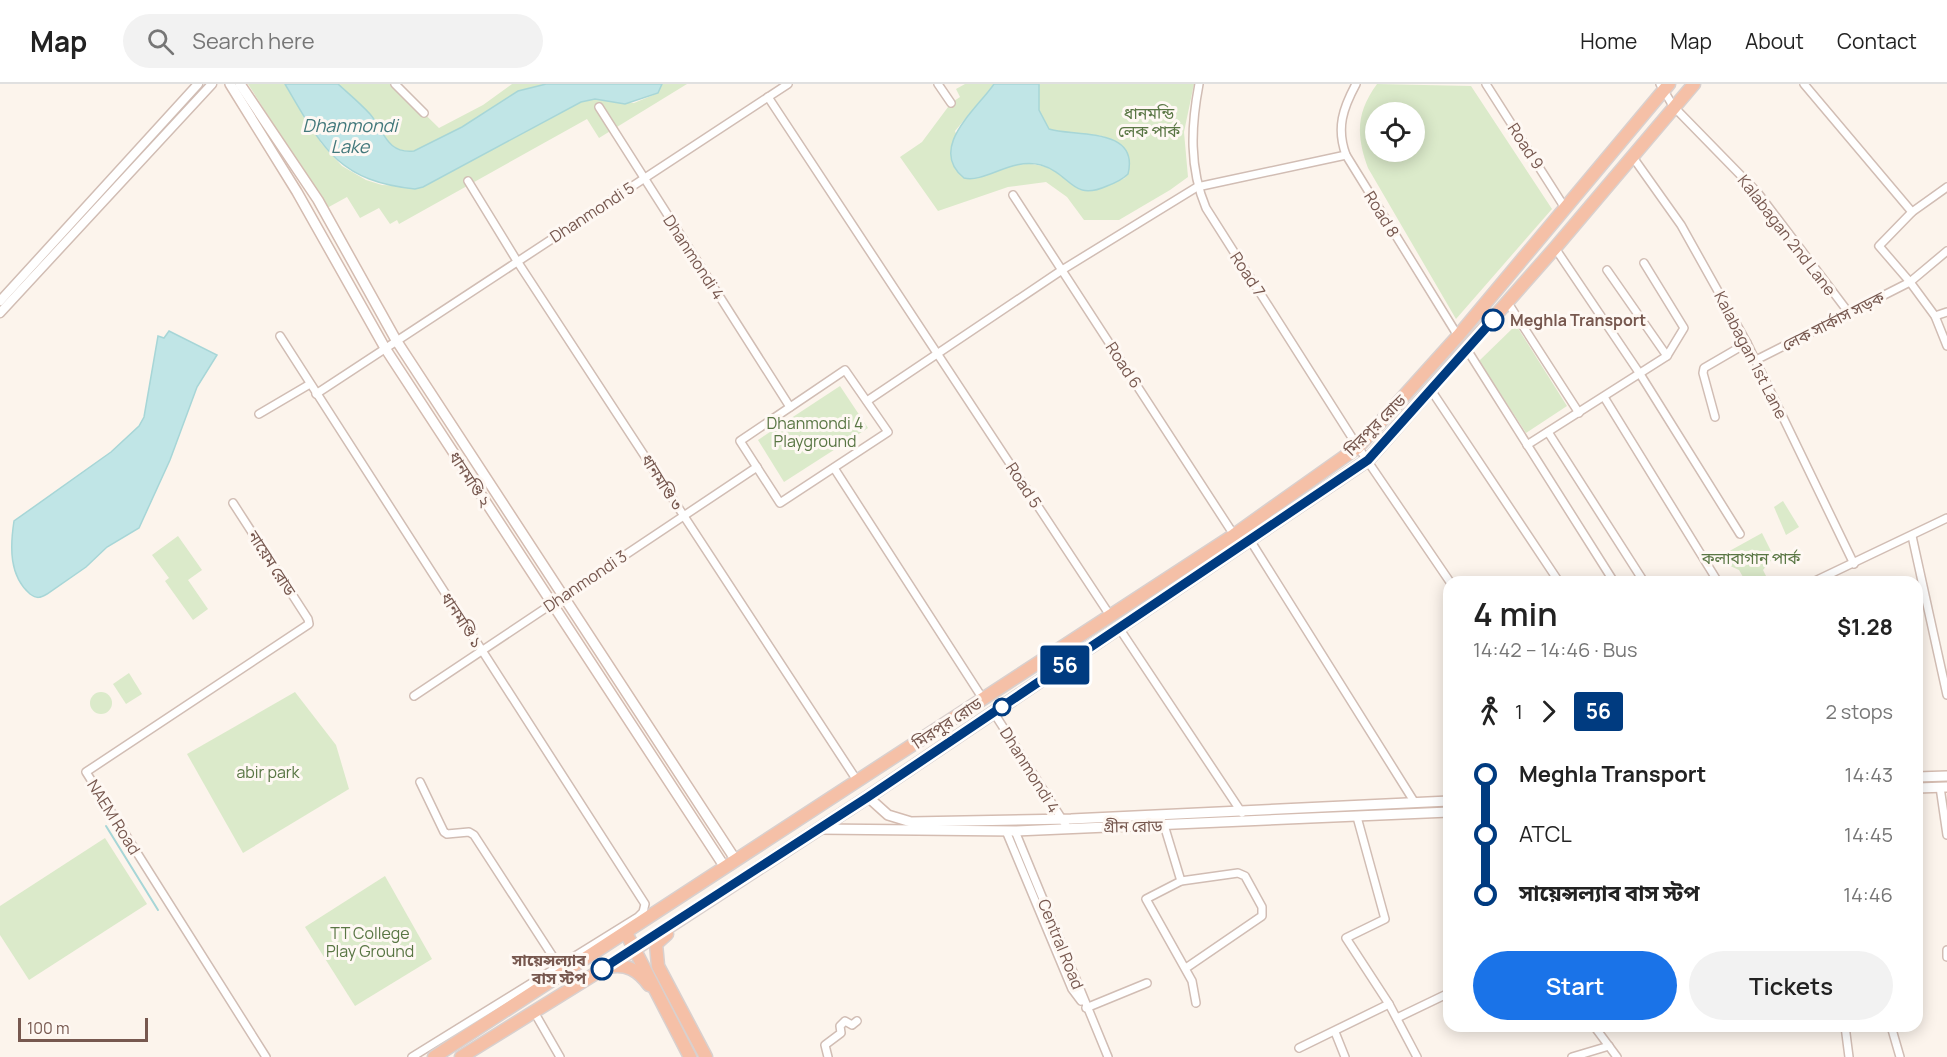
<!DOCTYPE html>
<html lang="en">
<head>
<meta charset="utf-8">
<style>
	:root { --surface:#fff; --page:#f2f2f2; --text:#222; --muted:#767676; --line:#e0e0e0; --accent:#1a73e8 }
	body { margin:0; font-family:Manrope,"Noto Sans Bengali",sans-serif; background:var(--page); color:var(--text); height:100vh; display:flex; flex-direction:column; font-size:22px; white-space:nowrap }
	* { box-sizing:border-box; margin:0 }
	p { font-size:20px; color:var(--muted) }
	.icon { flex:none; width:33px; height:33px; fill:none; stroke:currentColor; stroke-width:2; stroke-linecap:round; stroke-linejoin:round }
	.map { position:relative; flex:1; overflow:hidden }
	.sheet { position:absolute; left:1443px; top:492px; width:480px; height:456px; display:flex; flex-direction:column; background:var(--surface); border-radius:18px; box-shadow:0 3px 15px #0003 }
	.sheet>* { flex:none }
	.badge { padding:0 12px; border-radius:4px; font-size:21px; line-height:39px }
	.tools { position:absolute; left:1365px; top:18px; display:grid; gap:12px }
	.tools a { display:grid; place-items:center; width:60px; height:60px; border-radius:50%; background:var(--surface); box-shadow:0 3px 15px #0003; font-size:30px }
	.scale { position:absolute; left:18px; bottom:15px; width:130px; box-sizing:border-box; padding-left:6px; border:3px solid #77584f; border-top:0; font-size:16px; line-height:21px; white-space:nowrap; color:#77584f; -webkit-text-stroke:4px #fef8f3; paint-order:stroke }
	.map>.badge { position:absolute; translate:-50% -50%; box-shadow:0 0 0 3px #fff }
	.legs { display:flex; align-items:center; gap:9px; height:66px; padding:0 30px; font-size:20px }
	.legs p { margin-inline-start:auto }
	.summary { display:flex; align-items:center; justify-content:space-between; height:102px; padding:0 30px }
	h1 { font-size:33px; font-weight:600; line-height:45px }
	.action { display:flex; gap:12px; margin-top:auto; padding:12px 30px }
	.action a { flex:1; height:69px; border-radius:36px; background:var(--accent); color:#fff; font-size:24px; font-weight:600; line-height:69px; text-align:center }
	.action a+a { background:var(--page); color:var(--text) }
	ul { padding:0 30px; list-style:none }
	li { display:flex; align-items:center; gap:21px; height:60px; font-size:22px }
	li i { display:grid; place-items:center; width:9px; height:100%; margin:0 8px; background:currentColor }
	li i::after { content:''; width:15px; height:15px; margin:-8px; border:4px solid; border-radius:50%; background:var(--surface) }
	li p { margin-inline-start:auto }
	li:first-child i { background:linear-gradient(#0000 50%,currentColor 0) }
	li:last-child i { background:linear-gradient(currentColor 50%,#0000 0) }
	header { display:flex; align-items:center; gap:36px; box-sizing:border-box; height:84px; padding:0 30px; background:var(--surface); border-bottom:2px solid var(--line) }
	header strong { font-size:28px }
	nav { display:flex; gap:33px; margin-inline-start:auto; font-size:21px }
	.search { width:420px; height:54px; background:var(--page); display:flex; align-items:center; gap:15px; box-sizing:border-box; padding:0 21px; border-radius:33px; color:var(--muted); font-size:22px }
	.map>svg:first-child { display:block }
</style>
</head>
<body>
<header>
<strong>Map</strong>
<div class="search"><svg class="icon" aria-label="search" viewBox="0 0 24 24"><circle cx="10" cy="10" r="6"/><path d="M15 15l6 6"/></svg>Search here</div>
<nav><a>Home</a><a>Map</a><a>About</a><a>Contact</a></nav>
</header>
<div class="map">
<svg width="1947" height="973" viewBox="0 0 1947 973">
	<rect width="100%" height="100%" fill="#fcf4ec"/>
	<g fill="#dbeaca" fill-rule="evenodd">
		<path d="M248 0H285L321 59 342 82 366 96 382 101 423 103 581 18 595 15 634 19 658 9 662 0H687L599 54 587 35 399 140 397 136 390 140 379 124 360 134 347 113 327 124Z"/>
		<path d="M338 0H394L439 44 483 21 512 0H546L518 7 462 43 414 67C386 69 384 46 370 30 360 19 349 10 338 0Z"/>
		<path d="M965 0H994L955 47 974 94C995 87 1019 75 1042 82 1089 96 1062 123 1125 94L1129 83C1120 38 1081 56 1049 45L1039 26V0H1194L1184 48 1188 93 1170 106 1119 136H1084L1067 113 1046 98 1008 103 938 127 900 73 922 58 951 19 960 13 956 5Z"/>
		<path d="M1377 0 1471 2 1552 125 1456 235 1368 84C1356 51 1356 29 1377 0ZM1376 28H1414V68H1376Z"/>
		<path d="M1516 241 1567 322 1526 349 1479 277Z"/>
		<path d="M840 302 868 344 784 398 758 356Z"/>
		<path d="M1783 417 1799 443 1786 451 1774 423Z"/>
		<path d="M1762 449 1774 473 1763 486 1769 498H1746L1739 486 1715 475Z"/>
		<path d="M178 452 202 486 188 496 208 525 193 536 165 497 169 494 152 471Z"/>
		<path d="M129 589 142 610 126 620 113 600Z"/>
		<path d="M295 608 336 661 349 705 243 769 187 670Z"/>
		<circle cx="101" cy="619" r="11"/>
		<path d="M105 754 147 820 29 896 0 851V822Z"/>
		<path d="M385 792 432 875 355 922 305 843Z"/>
	</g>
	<g fill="#c0e5e6" stroke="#a7d6d7" stroke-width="1.5">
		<path d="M285 0H338C349 10 360 19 370 30 384 46 386 70 414 67L462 43 518 7 546 0H662L658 9 625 20 595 15 581 18 423 103 415 105C337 97 322 63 285 0Z"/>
		<path d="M994 0H1039V26L1049 45C1073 53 1140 42 1128 90 1122 96 1115 99 1107 102 1071 118 1072 90 1041 81 1011 73 986 99 964 94 927 64 977 25 994 0Z"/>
		<path d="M169 247 217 271 197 303 170 376 139 444 107 463 86 483 47 510C40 514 37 515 30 510 9 492 10 463 14 437L111 368 139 342 144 333 158 252 164 254Z"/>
	</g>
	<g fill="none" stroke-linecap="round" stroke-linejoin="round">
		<path stroke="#a7d6d7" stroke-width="2" d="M106 742 158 826"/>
		<g stroke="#d1bdb4" stroke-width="10">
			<g id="minor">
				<path d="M395 0 424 29"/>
				<path d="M938 0 951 19"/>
				<path d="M1199 0C1191 42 1189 84 1206 124L1358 363 1450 498"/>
				<path d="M1356 0C1343 24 1336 44 1346 71L1458 252"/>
				<path d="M1486 0 1565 124"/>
				<path d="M1660 0 1673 22 1758 109 1849 229"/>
				<path d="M1804 0 1912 128"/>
				<path d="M768 13 1111 533"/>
				<path d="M599 23 790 323"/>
				<path d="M1632 72 1681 141 1747 259 1854 480"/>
				<path d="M468 97 517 177 858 698"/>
				<path d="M1947 103 1912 128 1879 162 1910 198 1935 232 1947 262"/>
				<path d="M1013 111 1234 451"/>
				<path d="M1555 164 1640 290 1740 450"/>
				<path d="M1607 186 1667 272 1684 244 1644 179"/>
				<path d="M1508 219 1579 329"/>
				<path d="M1935 232 1947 228"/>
				<path d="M280 252 645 820 643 828 638 833 412 973"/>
				<path d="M1466 264 1614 498"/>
				<path d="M1756 276 1910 198 1947 167"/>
				<path d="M845 286 888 348 780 419 740 357Z"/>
				<path d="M1431 306 1559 498"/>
				<path d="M316 310 788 0"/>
				<path d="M1604 313 1718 498"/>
				<path d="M867 317 1062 186 1197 103 1346 71"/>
				<path d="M259 330 310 300"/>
				<path d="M1715 333 1703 289 1704 284 1747 259"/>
				<path d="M1548 348 1644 498"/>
				<path d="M1527 361 1667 272"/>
				<path d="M834 384 983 615"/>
				<path d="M233 419 308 535 309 540 86 688 266 973"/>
				<path d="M1912 452 1947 611"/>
				<path d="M1250 456 1415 719"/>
				<path d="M1813 498 1947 434"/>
				<path d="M1119 544 1242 729"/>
				<path d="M414 612 757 383"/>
				<path d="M994 629 1067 743"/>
				<path d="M420 698 444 748 447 750 469 748 474 751 561 885"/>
				<path d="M1940 703 1947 751"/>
				<path d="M1357 733 1385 835 1346 854 1389 920 1417 973"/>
				<path d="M1164 741 1181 797"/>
				<path d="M1006 747 1072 905 1081 917"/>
				<path d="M1015 747 1108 973"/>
				<path d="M1947 866V873"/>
				<path d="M1186 884 1262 832V823L1245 792 1238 789 1181 797 1146 815 1192 897 1196 919"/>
				<path d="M1086 924 1147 899"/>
				<path d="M533 926 560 973"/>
				<path d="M1397 934 1449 909"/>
				<path d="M1594 942 1617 973"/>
				<path d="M1845 942 1849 973"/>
				<path d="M1891 942 1900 973"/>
				<path d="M1335 948 1345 973"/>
				<path d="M1299 964 1389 920"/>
				<path d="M828 973 825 961 841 949 840 942 845 937 852 941 857 937"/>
				<path d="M1572 973 1609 962"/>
			</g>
		</g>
		<g stroke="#d1bdb4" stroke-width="11">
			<g id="tertiary">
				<path d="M0 217 198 0"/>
				<path d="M0 229 212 0"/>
			</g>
		</g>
		<g stroke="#d4bcb1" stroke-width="12">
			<g id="secondary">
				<path d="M230 0 297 108 385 264 724 782"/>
				<path d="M240 0 318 116 396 256 735 775"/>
				<path d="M1917 693 1947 692"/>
				<path d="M1917 704 1947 703"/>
				<path d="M868 713 888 731 911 738 1071 735 1449 717"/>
				<path d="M819 745 1015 747 1449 728"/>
			</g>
		</g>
		<g stroke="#d9d0ce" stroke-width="15">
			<g id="trunk">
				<path d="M626 849 690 973"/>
				<path d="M667 850 656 860 658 882 706 973"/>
				<path d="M608 883C626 879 638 886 649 901"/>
				<path d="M434 973 1234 451 1358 363 1458 252 1669 0"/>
				<path d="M461 973 635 865 868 713 1368 376 1555 164 1694 0"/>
			</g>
		</g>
		<use href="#minor" stroke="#fff" stroke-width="7"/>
		<use href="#tertiary" stroke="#fff" stroke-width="8"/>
		<use href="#secondary" stroke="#fff" stroke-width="9"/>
		<use href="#trunk" stroke="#f5c0a7" stroke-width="12"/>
	</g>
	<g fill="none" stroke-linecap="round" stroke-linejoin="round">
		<g stroke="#fff" stroke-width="14">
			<path id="line-1" d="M602 885 868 713 1368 376 1493 236"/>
		</g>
		<use href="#line-1" stroke="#003b80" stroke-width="9"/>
	</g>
	<g fill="#fff" stroke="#003b80" stroke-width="3">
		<circle cx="1493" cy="236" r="10"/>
		<circle cx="1002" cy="623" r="8"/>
		<circle cx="602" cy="885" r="10"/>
	</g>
	<g text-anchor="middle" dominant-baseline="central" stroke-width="6" stroke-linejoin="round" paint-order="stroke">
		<g font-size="16" fill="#597644" stroke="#fef8f3">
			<text x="1149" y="29">ধানমন্ডি<tspan x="1149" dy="18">লেক পার্ক</tspan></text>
			<text x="815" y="339">Dhanmondi 4<tspan x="815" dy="18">Playground</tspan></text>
			<text x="1751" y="474">কলাবাগান পার্ক</text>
			<text x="268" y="688">abir park</text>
			<text x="370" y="849">TT College<tspan x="370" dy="18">Play Ground</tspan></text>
		</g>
		<g font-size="16" fill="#77584f" stroke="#fef8f3">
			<text transform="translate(1526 62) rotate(57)">Road 9</text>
			<text transform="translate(592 128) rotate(-33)">Dhanmondi 5</text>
			<text transform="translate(1382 130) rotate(58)">Road 8</text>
			<text transform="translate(1787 151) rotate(52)">Kalabagan 2nd Lane</text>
			<text transform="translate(694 173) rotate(57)">Dhanmondi 4</text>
			<text transform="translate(1248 190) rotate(57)">Road 7</text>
			<text transform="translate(1833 237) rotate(-27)">লেক সার্কাস সড়ক</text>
			<text transform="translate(1751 271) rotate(63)">Kalabagan 1st Lane</text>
			<text transform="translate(1124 281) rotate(57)">Road 6</text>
			<text transform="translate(1375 341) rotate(-45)">মিরপুর রোড</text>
			<text transform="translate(470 395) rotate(57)">ধানমণ্ডি ২</text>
			<text transform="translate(662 398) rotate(58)">ধানমণ্ডি ৩</text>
			<text transform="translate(1024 401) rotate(57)">Road 5</text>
			<text transform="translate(272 479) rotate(57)">নায়েম রোড</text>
			<text transform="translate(585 497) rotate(-34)">Dhanmondi 3</text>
			<text transform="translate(462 536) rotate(57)">ধানমণ্ডি ১</text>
			<text transform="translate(947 639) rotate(-33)">মিরপুর রোড</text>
			<text transform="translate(1030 686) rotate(58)">Dhanmondi 4</text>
			<text transform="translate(114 733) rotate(58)">NAEM Road</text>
			<text transform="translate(1133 742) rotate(-1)">গ্রীন রোড</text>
			<text transform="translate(1061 860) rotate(68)">Central Road</text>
		</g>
		<g font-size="16" font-weight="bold" fill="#77584f" stroke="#fef8f3" text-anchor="start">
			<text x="1510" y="236">Meghla Transport</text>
			<text x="586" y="876" text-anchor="end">সায়েন্সল্যাব<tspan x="586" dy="18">বাস স্টপ</tspan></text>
		</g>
		<g font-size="18" font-style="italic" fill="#42787b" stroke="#fef8f3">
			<text x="350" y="41">Dhanmondi<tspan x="350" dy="21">Lake</tspan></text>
		</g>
	</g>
</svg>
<div class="tools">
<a><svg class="icon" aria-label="locate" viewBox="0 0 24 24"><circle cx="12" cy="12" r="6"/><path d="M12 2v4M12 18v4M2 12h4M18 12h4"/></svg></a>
</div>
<div class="scale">100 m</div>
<b class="badge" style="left:1065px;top:581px;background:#003b80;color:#fff">56</b>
<section class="sheet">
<div class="summary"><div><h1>4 min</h1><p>14:42 – 14:46 · Bus</p></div><b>$1.28</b></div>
<div class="legs"><svg class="icon" aria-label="walk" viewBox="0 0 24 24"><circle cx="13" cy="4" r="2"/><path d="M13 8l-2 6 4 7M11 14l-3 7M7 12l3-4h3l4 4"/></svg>1<svg class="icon" aria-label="forward" viewBox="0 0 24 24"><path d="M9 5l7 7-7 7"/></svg><b class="badge" style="background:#003b80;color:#fff">56</b><p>2 stops</p></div>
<ul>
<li><i style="color:#003b80"></i><b>Meghla Transport</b><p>14:43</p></li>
<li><i style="color:#003b80"></i><span>ATCL</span><p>14:45</p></li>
<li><i style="color:#003b80"></i><b>সায়েন্সল্যাব বাস স্টপ</b><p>14:46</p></li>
</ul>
<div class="action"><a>Start</a><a>Tickets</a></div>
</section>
</div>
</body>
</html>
